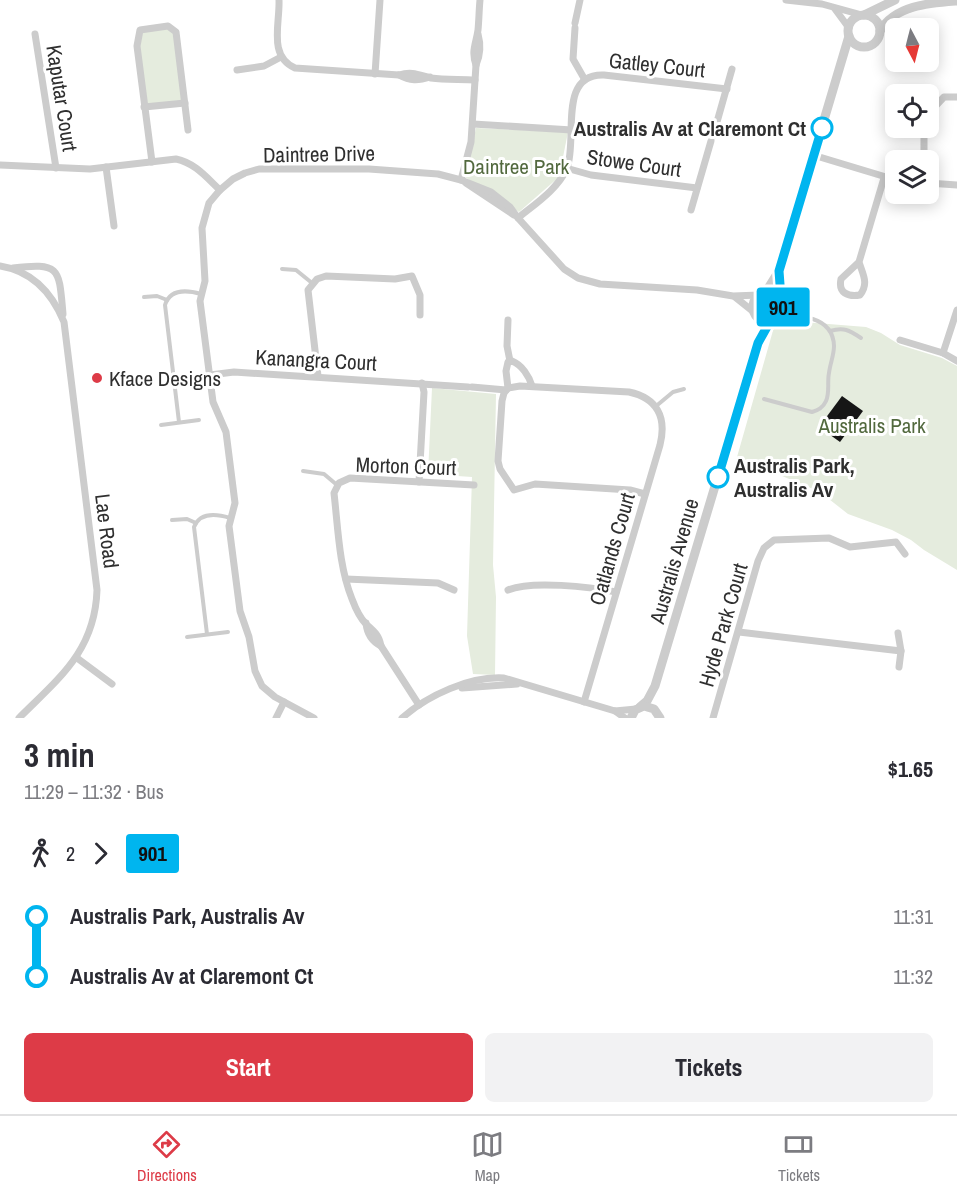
<!DOCTYPE html>
<html lang="en">
<head>
<meta charset="utf-8">
<style>
	:root { --surface:#fff; --page:#f2f2f3; --text:#2b2b33; --muted:#7c7c81; --line:#e1e1e2; --accent:#dd3b47 }
	body { margin:0; font-family:"Archivo Narrow",sans-serif; background:var(--page); color:var(--text); height:100vh; display:flex; flex-direction:column; font-size:22px; white-space:nowrap }
	* { box-sizing:border-box; margin:0 }
	p { font-size:20px; color:var(--muted) }
	.icon { flex:none; width:33px; height:33px; fill:none; stroke:currentColor; stroke-width:2; stroke-linecap:round; stroke-linejoin:round }
	.map { position:relative; height:718px; overflow:hidden }
	.drawer { display:flex; flex-direction:column; background:var(--surface); flex:1 }
	.drawer>* { flex:none }
	.badge { padding:0 12px; border-radius:4px; font-size:21px; line-height:39px }
	.needle { width:39px; rotate:173deg }
	.controls { position:absolute; left:885px; top:18px; display:grid; gap:12px }
	.controls a { display:grid; place-items:center; width:54px; height:54px; border-radius:9px; background:var(--surface); box-shadow:0 3px 15px #0003; font-size:30px }
	.map>.badge { position:absolute; translate:-50% -50%; box-shadow:0 0 0 3px #fff }
	.legs { display:flex; align-items:center; gap:9px; height:66px; padding:0 24px; font-size:20px }
	.legs p { margin-inline-start:auto }
	.head { display:flex; align-items:center; justify-content:space-between; height:102px; padding:0 24px }
	h1 { font-size:33px; font-weight:800; line-height:45px }
	.button { display:flex; gap:12px; margin-top:auto; padding:12px 24px }
	.button a { flex:1; height:69px; border-radius:9px; background:var(--accent); color:#fff; font-size:24px; font-weight:800; line-height:69px; text-align:center }
	.button a+a { background:var(--page); color:var(--text) }
	ul { padding:0 24px; list-style:none }
	li { display:flex; align-items:center; gap:21px; height:60px; font-size:22px }
	li i { display:grid; place-items:center; width:9px; height:100%; margin:0 8px; background:currentColor }
	li i::after { content:''; width:15px; height:15px; margin:-8px; border:4px solid; border-radius:50%; background:var(--surface) }
	li p { margin-inline-start:auto }
	li:first-child i { background:linear-gradient(#0000 50%,currentColor 0) }
	li:last-child i { background:linear-gradient(currentColor 50%,#0000 0) }
	.dock { display:flex; justify-content:space-around; align-items:center; height:84px; border-top:2px solid var(--line); background:var(--surface); font-size:16px; color:var(--muted) }
	.dock a { display:grid; justify-items:center; gap:3px }
	.dock .on { color:var(--accent) }
	.map>svg:first-child { display:block }
</style>
</head>
<body>
<div class="map">
<svg width="957" height="718" viewBox="0 0 957 718">
	<rect width="100%" height="100%" fill="#fff"/>
	<g fill="#e5ecde">
		<path d="M168 26 176 32 185 103 144 107 137 46 140 30Z"/>
		<path d="M476 128 568 132 559 177 519 212 465 177Z"/>
		<path d="M791 321 866 327 881 333 900 345 942 358 957 366V570L924 550 911 540 892 530 848 514 820 492 737 457 774 327Z"/>
		<path d="M432 388 496 394 493 565 496 597 495 675 473 674 467 636 472 477 428 474Z"/>
	</g>
	<path fill="#161616" d="M842 396 863 411 840 442 819 427Z"/>
	<g fill="none" stroke-linecap="round" stroke-linejoin="round">
		<g stroke="#ccc" stroke-width="4">
			<path d="M282 269 296 270 312 283"/>
			<path d="M144 297 157 296 167 300"/>
			<path d="M782 302 787 308 800 316"/>
			<path d="M830 331C844 327 849 330 861 338"/>
			<path d="M764 399 812 412C818 410 823 408 826 401 830 393 827 382 829 373 830 364 834 355 834 346 833 316 798 313 775 319"/>
			<path d="M655 407 673 392 684 389"/>
			<path d="M179 422 165 305C170 289 187 290 201 294"/>
			<path d="M161 425 199 420"/>
			<path d="M303 471 324 474 337 485"/>
			<path d="M172 520 187 519 196 523"/>
			<path d="M207 634 194 527C200 512 217 514 230 518"/>
			<path d="M187 637 228 632"/>
		</g>
		<g stroke="#ccc" stroke-width="7">
			<path d="M279 0C280 24 268 56 295 68L399 75C412 71 419 75 431 78 445 80 461 79 475 80"/>
			<path d="M786 0 822 4 862 15"/>
			<path d="M835 9 849 28"/>
			<path d="M575 23 580 0"/>
			<path d="M575 28 573 59 585 80"/>
			<path d="M35 34 56 168"/>
			<path d="M476 65C471 51 476 44 478 30 479 20 479 10 480 0"/>
			<path d="M237 70 264 66 281 57"/>
			<path d="M375 74 380 0"/>
			<path d="M399 75C410 81 418 81 430 77"/>
			<path d="M144 107 185 103"/>
			<path d="M928 114 944 97H957"/>
			<path d="M473 124 572 130"/>
			<path d="M924 128V160"/>
			<path d="M713 136 732 69"/>
			<path d="M813 155 896 180"/>
			<path d="M152 162 137 46 140 30 168 26 176 32 188 130"/>
			<path d="M0 165 90 169 176 159C195 163 206 177 220 190"/>
			<path d="M106 167 114 226"/>
			<path d="M566 168 591 175 697 188"/>
			<path d="M461 180 471 142 476 65C481 54 481 45 478 34"/>
			<path d="M466 183 514 215"/>
			<path d="M928 183 957 185"/>
			<path d="M691 210 711 141"/>
			<path d="M518 218C535 204 558 189 567 168 578 140 557 73 604 75L727 89"/>
			<path d="M859 262C863 275 869 283 860 295 848 297 838 293 841 279L859 262 884 178"/>
			<path d="M0 266C32 271 52 293 64 322L97 590C95 651 59 678 19 718"/>
			<path d="M13 268C61 262 59 269 63 314"/>
			<path d="M735 297 755 313"/>
			<path d="M508 320 507 346 510 361"/>
			<path d="M900 340 943 353 957 361"/>
			<path d="M943 353 957 310"/>
			<path d="M210 375 234 372 468 387"/>
			<path d="M318 376 308 290 317 279 326 276 395 279 412 276 420 295V315"/>
			<path d="M472 387 506 390"/>
			<path d="M508 388 520 386 629 392C657 398 667 417 660 445L584 702"/>
			<path d="M508 388 504 393 502 401 498 461 500 469 514 490 535 484 630 490 645 494"/>
			<path d="M508 388 506 371 508 362 512 361C522 365 529 376 532 386"/>
			<path d="M419 482 424 392 422 383"/>
			<path d="M346 579 438 583 454 590"/>
			<path d="M508 590C531 580 591 587 616 592"/>
			<path d="M366 623C367 634 371 641 381 646"/>
			<path d="M739 632 901 651"/>
			<path d="M898 633 901 651 899 667"/>
			<path d="M77 658 112 684"/>
			<path d="M462 688 517 684"/>
			<path d="M419 705 381 646C379 635 374 631 366 624 360 618 355 607 352 599 339 567 338 528 334 493L339 483 350 478 474 485"/>
			<path d="M615 711 625 718"/>
			<path d="M276 718 284 702"/>
			<path d="M314 718 275 697 262 686 255 671 249 637 240 611 229 526 235 503 226 432 213 402 200 301 205 281 202 228 209 203 220 190 233 179 245 173 259 169H369L438 174 461 180 491 192 510 207 518 218 564 269 578 278 600 284 697 290 733 296 759 295"/>
			<path d="M402 718C428 695 470 676 504 678L615 711 636 709"/>
			<path d="M713 718 758 561 764 548 774 540 829 538 850 547 896 542 905 554"/>
		</g>
		<g stroke="#ccc" stroke-width="9">
			<path d="M864 15 895 0"/>
			<circle cx="864" cy="31" r="16"/>
			<path d="M880 31C895 5 930 3 957 1"/>
			<circle cx="768" cy="307" r="15"/>
			<path d="M763 293 769 287 779 271 849 36"/>
			<path d="M640 707 647 701 655 686 758 343 768 325 774 320"/>
			<path d="M631 718 635 710 644 706 654 709 660 718"/>
		</g>
	</g>
	<g fill="none" stroke-linecap="round" stroke-linejoin="round">
		<g stroke="#fff" stroke-width="14">
			<path id="line-1" d="M718 477 758 343 768 325 779 316 782 311 779 271 822 128"/>
		</g>
		<use href="#line-1" stroke="#00b5ef" stroke-width="9"/>
	</g>
	<g fill="#fff" stroke="#00b5ef" stroke-width="3">
		<circle cx="822" cy="128" r="10"/>
		<circle cx="718" cy="477" r="10"/>
	</g>
	<circle fill="#dd3b47" stroke="#fff" stroke-width="2" cx="97" cy="378" r="6"/>
	<g text-anchor="middle" dominant-baseline="central" stroke-width="6" stroke-linejoin="round" paint-order="stroke">
		<g font-size="21" fill="#2f2f2f" stroke="#fff">
			<text transform="translate(657 65) rotate(6)">Gatley Court</text>
			<text transform="translate(62 98) rotate(81)">Kaputar Court</text>
			<text transform="translate(319 154) rotate(-1)">Daintree Drive</text>
			<text transform="translate(634 163) rotate(8)">Stowe Court</text>
			<text transform="translate(316 360) rotate(3)">Kanangra Court</text>
			<text transform="translate(406 466) rotate(2)">Morton Court</text>
			<text transform="translate(107 531) rotate(83)">Lae Road</text>
			<text transform="translate(612 549) rotate(-74)">Oatlands Court</text>
			<text transform="translate(674 561) rotate(-74)">Australis Avenue</text>
			<text transform="translate(723 625) rotate(-74)">Hyde Park Court</text>
		</g>
		<g font-size="21" font-weight="bold" fill="#2f2f2f" stroke="#fff" text-anchor="end">
			<text x="806" y="128">Australis Av at Claremont Ct</text>
			<text x="734" y="465" text-anchor="start">Australis Park,<tspan x="734" dy="24">Australis Av</tspan></text>
		</g>
		<g font-size="21" fill="#52693e" stroke="#fff">
			<text x="516" y="166">Daintree Park</text>
			<text x="872" y="425">Australis Park</text>
		</g>
		<g font-size="21" fill="#2f2f2f" stroke="#fff" text-anchor="start">
			<text x="109" y="378">Kface Designs</text>
		</g>
	</g>
</svg>
<div class="controls">
<a><svg class="needle" viewBox="-14 -14 28 28"><path d="M0-13l5 13h-10z" fill="#e53935"/><path d="M0 13l5-13h-10z" fill="#7c7c81"/></svg></a>
<a><svg class="icon" aria-label="locate" viewBox="0 0 24 24"><circle cx="12" cy="12" r="6"/><path d="M12 2v4M12 18v4M2 12h4M18 12h4"/></svg></a>
<a><svg class="icon" aria-label="layers" viewBox="0 0 24 24"><path d="M12 4l9 5-9 5-9-5zM3 14l9 5 9-5"/></svg></a>
</div>
<b class="badge" style="left:783px;top:307px;background:#00b5ef;color:#111">901</b>
</div>
<section class="drawer">
<div class="head"><div><h1>3 min</h1><p>11:29 – 11:32 · Bus</p></div><b>$1.65</b></div>
<div class="legs"><svg class="icon" aria-label="walk" viewBox="0 0 24 24"><circle cx="13" cy="4" r="2"/><path d="M13 8l-2 6 4 7M11 14l-3 7M7 12l3-4h3l4 4"/></svg>2<svg class="icon" aria-label="forward" viewBox="0 0 24 24"><path d="M9 5l7 7-7 7"/></svg><b class="badge" style="background:#00b5ef;color:#111">901</b></div>
<ul>
<li><i style="color:#00b5ef"></i><b>Australis Park, Australis Av</b><p>11:31</p></li>
<li><i style="color:#00b5ef"></i><b>Australis Av at Claremont Ct</b><p>11:32</p></li>
</ul>
<div class="button"><a>Start</a><a>Tickets</a></div>
</section>
<nav class="dock">
<a class="on"><svg class="icon" aria-label="directions" viewBox="0 0 24 24"><path d="M12 3l9 9-9 9-9-9zM9 14v-3h6M13 9l2 2-2 2"/></svg>Directions</a>
<a><svg class="icon" aria-label="map" viewBox="0 0 24 24"><path d="M3 6l6-2 6 2 6-2v14l-6 2-6-2-6 2zM9 4v14M15 6v14"/></svg>Map</a>
<a><svg class="icon" aria-label="tickets" viewBox="0 0 24 24"><path d="M3 7h18v10H3zM15 7v10"/></svg>Tickets</a>
</nav>
</body>
</html>
